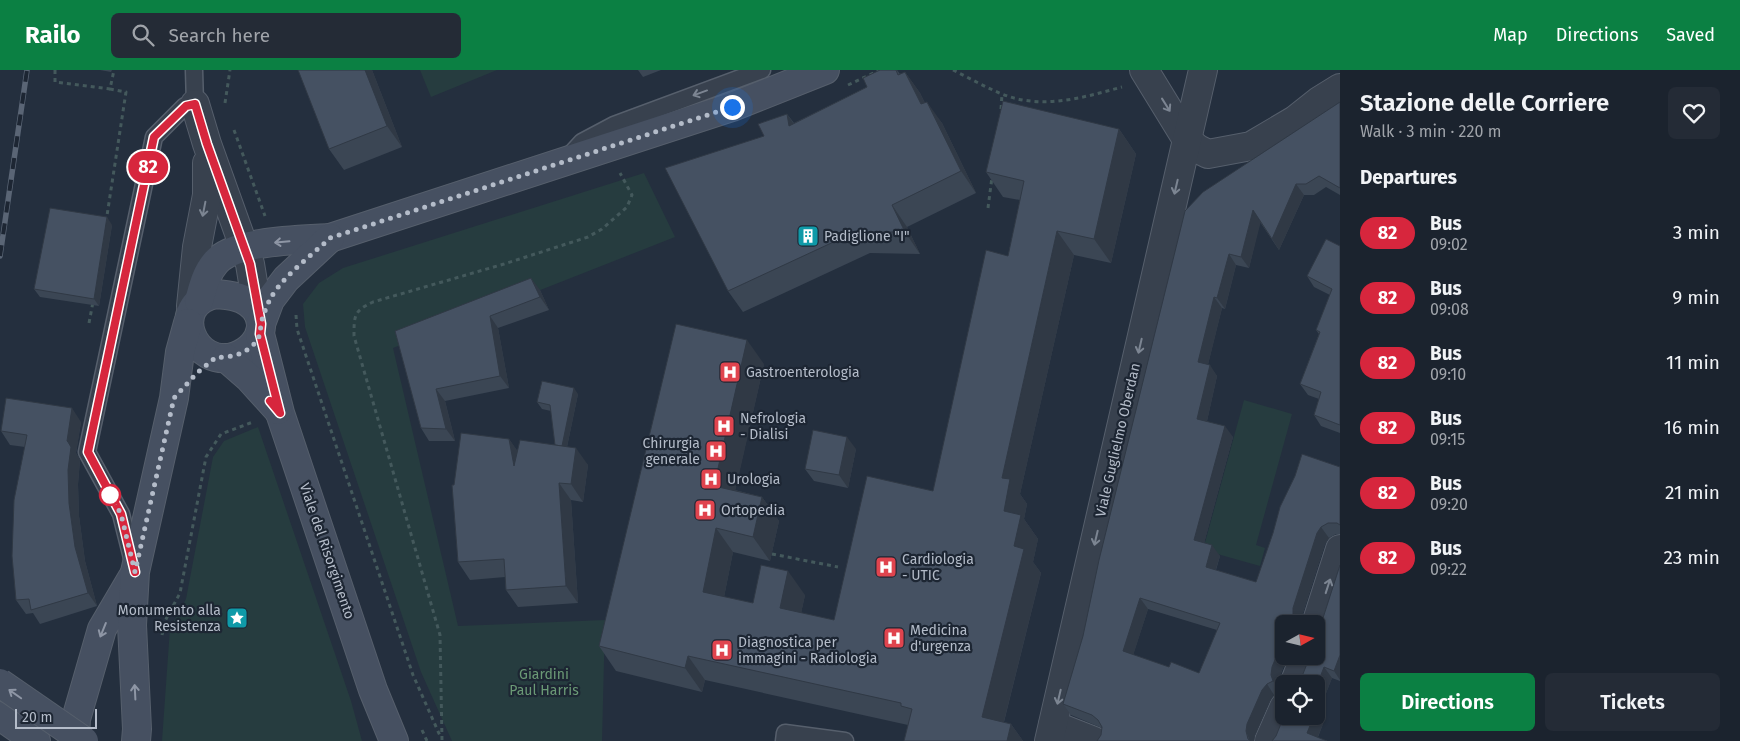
<!DOCTYPE html>
<html lang="en">
<head>
<meta charset="utf-8">
<style>
	:root { --surface:#1b232e; --page:#242b36; --text:#f1f3f6; --muted:#a0a4aa; --line:#39404a; --accent:#0b8043 }
	body { margin:0; font-family:"Fira Sans",sans-serif; background:var(--page); color:var(--text); height:100vh; display:flex; flex-direction:column; font-size:19px; white-space:nowrap }
	* { box-sizing:border-box; margin:0 }
	p { font-size:16px; color:var(--muted) }
	.icon { flex:none; width:28px; height:28px; fill:none; stroke:currentColor; stroke-width:2; stroke-linecap:round; stroke-linejoin:round }
	.map { position:relative; flex:1; overflow:hidden }
	.side { display:flex; flex-direction:column; background:var(--surface); width:400px }
	.side>* { flex:none }
	.badge { padding:0 10px; border-radius:16px; font-size:18px; line-height:32px }
	.needle { width:32px; rotate:82deg }
	.buttons { position:absolute; left:1275px; top:545px; display:grid; gap:10px }
	.buttons a { display:grid; place-items:center; width:50px; height:50px; border-radius:8px; background:var(--surface); box-shadow:0 1px 4px #0004,0 0 0 1px var(--line); font-size:25px }
	.scale { position:absolute; left:15px; bottom:12px; width:82px; box-sizing:border-box; padding-left:5px; border:2px solid #b4bcc9; border-top:0; font-size:14px; line-height:18px; white-space:nowrap; color:#b4bcc9; -webkit-text-stroke:4px #1d2633; paint-order:stroke }
	.you { position:absolute; width:25px; height:25px; margin:-12px; border:4px solid #fff; border-radius:50%; background:#1a73e8; box-shadow:0 0 0 8px #1a73e833 }
	.map>.badge { position:absolute; translate:-50% -50%; box-shadow:0 0 0 2px #fff }
	h2 { padding:0 20px; font-size:19px; line-height:45px }
	.round { display:grid; place-items:center; flex:none; width:52px; height:52px; border-radius:8px; background:var(--page) }
	.summary { display:flex; align-items:center; justify-content:space-between; height:85px; padding:0 20px }
	h1 { font-size:24px; font-weight:600; line-height:38px }
	.button { display:flex; gap:10px; margin-top:auto; padding:10px 20px }
	.button a { flex:1; height:58px; border-radius:8px; background:var(--accent); color:#fff; font-size:20px; font-weight:600; line-height:58px; text-align:center }
	.button a+a { background:var(--page); color:var(--text) }
	ul { padding:0; list-style:none }
	li { display:flex; align-items:center; gap:15px; height:65px; padding:0 20px }
	li div { flex:1 }
	li b { display:block; font-size:19px }
	li em { font-style:normal }
	li .badge { min-width:55px; font-weight:700; text-align:center }
	header { display:flex; align-items:center; gap:30px; box-sizing:border-box; height:70px; padding:0 25px; background:var(--accent); color:#fff }
	header strong { font-size:24px }
	nav { display:flex; gap:28px; margin-inline-start:auto; font-size:18px }
	.search { width:350px; height:45px; background:var(--page); display:flex; align-items:center; gap:12px; box-sizing:border-box; padding:0 18px; border-radius:8px; color:var(--muted); font-size:19px }
	main { display:flex; flex:1; min-height:0 }
	.map>svg:first-child { display:block }
</style>
</head>
<body>
<header>
<strong>Railo</strong>
<div class="search"><svg class="icon" aria-label="search" viewBox="0 0 24 24"><circle cx="10" cy="10" r="6"/><path d="M15 15l6 6"/></svg>Search here</div>
<nav><a>Map</a><a>Directions</a><a>Saved</a></nav>
</header>
<main>
<div class="map">
<svg width="1340" height="671" viewBox="0 0 1340 671">
	<rect width="100%" height="100%" fill="#242f3e"/>
	<g fill="#263c3f">
		<path d="M420 0H497L431 27Z"/>
		<path d="M644 103 675 167 393 278 458 556 605 550 602 671H452L421 602 305 257 303 234 319 213 343 198Z"/>
		<path d="M1244 330 1292 344 1256 475 1265 478 1260 496 1203 480Z"/>
		<path d="M258 357 351 631 362 671H162L170 558 186 529 213 387 224 371Z"/>
	</g>
	<g fill="none" stroke-linecap="round" stroke-linejoin="round">
		<g stroke="#565f6c" stroke-width="19">
			<g id="lane">
				<path d="M571 84 582 72 614 55 762 0"/>
				<path d="M133 492 121 444 87 382 154 67 185 36 195 34 194 0"/>
				<path d="M784 671 785 663 845 671"/>
			</g>
		</g>
		<g stroke="#565f6c" stroke-width="30">
			<g id="street">
				<path d="M1144 0 1187 70 1198 79 1208 84 1251 76 1295 50 1319 31 1340 18"/>
				<path d="M195 34 207 74 250 194 258 243"/>
				<path d="M191 236 197 177 207 125V93"/>
				<path d="M1316 554 1340 479"/>
				<path d="M1294 614 1305 586"/>
				<path d="M1053 655 1094 671"/>
				<path d="M1049 671 1203 0"/>
				<path d="M1269 671 1284 637"/>
			</g>
		</g>
		<g stroke="#565f6c" stroke-width="30">
			<g id="secondary">
				<path d="M216 224C225 225 233 225 242 229 271 243 265 275 236 286 194 301 166 234 216 224Z"/>
				<path d="M199 231C203 217 206 203 216 192 235 170 302 170 330 168L732 37 825 0"/>
				<path d="M261 254 270 230 286 209 330 168"/>
				<path d="M260 264 280 343 373 620 394 671"/>
				<path d="M226 288 249 308 278 340"/>
				<path d="M0 646 36 671"/>
				<path d="M75 671 76 649 102 559 132 508"/>
				<path d="M136 671 137 659 132 555 135 502 174 328 180 282 188 253"/>
			</g>
		</g>
		<g stroke="#44595c" stroke-width="3" stroke-dasharray="4 4" stroke-linecap="butt">
			<path d="M55 0V12L110 19"/>
			<path d="M953 0C969 8 985 17 1002 24 1041 40 1082 28 1122 17"/>
			<path d="M848 15 880 0"/>
			<path d="M225 33 230 0"/>
			<path d="M1001 39 1002 24"/>
			<path d="M234 60 265 146"/>
			<path d="M988 138 992 107"/>
			<path d="M106 152 126 22 110 19 114 0"/>
			<path d="M296 245 297 259 413 605 441 668"/>
			<path d="M89 253 93 232"/>
			<path d="M772 484 838 497"/>
			<path d="M162 565 165 551 180 523 206 387 221 364 253 352"/>
			<path d="M422 660 427 671"/>
			<path d="M442 670 440 565 354 266C354 245 354 241 373 232L504 194 588 167 602 159 627 137 632 125 620 103"/>
		</g>
		<use href="#lane" stroke="#38414e" stroke-width="16"/>
		<use href="#street" stroke="#38414e" stroke-width="28"/>
		<use href="#secondary" stroke="#465061" stroke-width="28"/>
		<g stroke="#5a6575" stroke-width="5.5">
			<path id="rail" d="M0 186 27 0"/>
		</g>
		<use href="#rail" stroke="#1d2633" stroke-width="4" stroke-dasharray="11" stroke-linecap="butt"/>
		<g stroke="#565f6c" stroke-width="30" stroke-linecap="butt">
			<path id="secondary-bridge" d="M0 613 84 671"/>
		</g>
		<use href="#secondary-bridge" stroke="#465061" stroke-width="28"/>
	</g>
	<g fill="#3b4654" fill-rule="evenodd">
		<path d="M100 0H112L111 2Z"/>
		<path d="M372 0 402 77 344 100 329 79Z"/>
		<path d="M638 0H661L643 7Z"/>
		<path d="M880 0H897L900 4 905 2 920 23 925 33 942 53 976 123 907 157 920 184 870 183 743 242 728 221 764 66 787 44 794 53 867 17Z"/>
		<path d="M1340 32V125L1326 117 1314 125H1304L1279 180 1260 152 1249 198 1236 195 1225 239 1222 238 1208 294 1217 306 1207 351 1233 367 1204 473 1220 486 1216 500 1256 512 1340 397V464H1336L1329 468 1325 474 1301 549 1284 554V586H1288L1279 608V616L1281 622 1274 625 1270 631 1255 665 1254 671H1097L1101 665 1102 658 1071 645 1063 634 1083 566 1185 141ZM1148 539 1217 560 1199 603 1169 597 1133 585Z"/>
		<path d="M1119 59 1136 84 1111 193 1074 185 1020 424 1027 434 1024 449 1038 469 1033 492 1041 503 1004 652 1011 654 1023 671H904L908 655 705 610 702 622 616 601 599 576 764 294 735 420 762 427 779 451 770 491 733 482 724 527 753 533 805 525 801 543 834 550 933 421 1008 186 1020 130 1003 127 986 102Z"/>
		<path d="M112 155 99 236 40 227 34 219Z"/>
		<path d="M1340 176V363L1321 356 1314 345 1319 329 1308 325 1300 314 1319 264 1316 260 1330 225 1314 217 1307 206Z"/>
		<path d="M540 220 549 240 498 258 509 318 445 331 455 371H429L421 358 395 261Z"/>
		<path d="M578 324 567 377 588 395 583 432 571 430 578 533 518 537 506 520 505 507 470 510 458 492 454 415 509 369 517 381 555 375 551 341 542 339 537 332Z"/>
		<path d="M81 352 76 383 80 390 78 414 79 446 85 491 97 536 40 554 33 543 26 544 16 530 25 377 10 375 1 361Z"/>
		<path d="M856 379 848 418 814 411 805 399Z"/>
		<path d="M1340 495V611L1332 608 1317 646 1323 654 1318 667 1276 666 1301 609 1316 586 1318 555 1323 548Z"/>
	</g>
	<g fill="#303945">
		<path d="M365 0H372L402 77 387 56Z"/>
		<path d="M905 2 920 23 936 56 921 34Z"/>
		<path d="M927 32 942 53 976 123 961 101Z"/>
		<path d="M787 44 802 66 789 56Z"/>
		<path d="M1119 59 1136 84 1111 193 1094 169Z"/>
		<path d="M1296 114 1304 125 1279 180 1272 169Z"/>
		<path d="M892 135 907 157 920 184 905 162Z"/>
		<path d="M1253 140 1261 151 1249 198 1241 187Z"/>
		<path d="M107 147 112 155 99 236 94 229Z"/>
		<path d="M1057 161 1074 185 1020 424 1027 434 1024 449 1038 469 1033 492 1041 503 999 671 982 647 1014 476 1004 441 1002 408Z"/>
		<path d="M1229 184 1236 195 1225 239 1217 228Z"/>
		<path d="M531 208 540 220 549 240 540 227Z"/>
		<path d="M1214 227 1222 238 1206 303 1198 292Z"/>
		<path d="M490 246 498 258 509 318 500 306Z"/>
		<path d="M747 270 764 294 731 440 714 416Z"/>
		<path d="M1210 295 1217 306 1205 360 1197 349Z"/>
		<path d="M574 318 578 324 564 391 560 384Z"/>
		<path d="M436 319 445 331 455 371 446 359Z"/>
		<path d="M72 338 81 352 76 383 80 390 78 414 79 446 85 491 97 536 88 523 75 477 69 433 67 371Z"/>
		<path d="M1225 356 1233 367 1202 481 1194 470Z"/>
		<path d="M847 367 856 379 848 418 839 405Z"/>
		<path d="M509 369 522 387 514 396Z"/>
		<path d="M576 378 588 395 583 432 571 414Z"/>
		<path d="M559 413 571 430 578 533 566 516Z"/>
		<path d="M762 427 779 451 770 491 753 467Z"/>
		<path d="M1321 457 1329 468 1325 474 1301 549V554H1297L1293 546V538L1317 463Z"/>
		<path d="M716 458 733 482 720 547 703 522Z"/>
		<path d="M1212 475 1220 486 1213 508 1206 497Z"/>
		<path d="M788 501 805 525 797 562 780 538Z"/>
		<path d="M1140 528 1148 539 1131 592 1123 581Z"/>
		<path d="M1284 568V586H1288L1279 608V616L1281 622 1273 611 1271 605 1272 597Z"/>
		<path d="M1340 585V610L1334 601Z"/>
		<path d="M688 586 705 610 702 622 685 598Z"/>
		<path d="M1324 597 1332 608 1317 646 1323 654 1316 671 1307 663 1312 646H1316V618Z"/>
		<path d="M1267 614 1274 625 1270 631 1255 665 1254 671H1250L1246 661 1247 654 1262 620Z"/>
		<path d="M1011 654 1023 671H1007Z"/>
	</g>
	<g fill="#455162" stroke="#303945" fill-rule="evenodd">
		<path d="M298 0H365L387 56 329 79Z"/>
		<path d="M880 0H896L898 5 905 2 921 34 927 32 961 101 892 135 905 162H855L728 221 665 98 764 66 758 54 787 44 789 56 867 17 863 8Z"/>
		<path d="M1003 31 1119 59 1094 169 1057 161 1002 408 1010 409 1004 441 1021 445 1014 476 1024 479 982 647 1011 654 1007 671H904L912 639 901 636V633L688 586 685 598 599 576 676 254 747 270 714 416 762 427 753 467 716 458 703 522 753 533 761 495 788 501 780 538 834 550 867 406 933 421 986 180 1008 186 1024 111 986 102Z"/>
		<path d="M1340 32V118L1319 106 1306 114H1296L1272 169 1253 140 1241 187 1229 184 1217 228 1214 227 1198 292 1210 295 1197 349 1225 356 1194 470 1212 475 1206 497 1256 512 1273 463 1280 437 1295 406 1302 384 1340 397V455L1337 453H1328L1321 457 1317 463 1293 538V546L1298 554H1284V568L1272 597 1271 605 1273 611 1267 614 1262 620 1247 654 1246 661 1248 669 1251 671H1097L1101 665 1102 657 1098 650 1092 645 1063 634 1083 566 1099 490 1185 141 1203 122ZM1140 528 1220 553 1199 603 1171 592 1169 597 1123 581Z"/>
		<path d="M50 138 107 147 94 229 34 219Z"/>
		<path d="M1326 169 1340 176V355L1314 345 1321 322 1300 314 1320 262 1316 260 1332 219 1307 206Z"/>
		<path d="M531 208 540 227 490 246 500 306 436 319 446 359 421 358 395 261Z"/>
		<path d="M542 311 574 318 562 376 555 375 550 335 537 332Z"/>
		<path d="M6 328 72 338 67 371 68 372 71 377 68 400 69 433 75 477 88 523 31 540 29 529 16 530 12 486 14 430 27 365 1 361Z"/>
		<path d="M813 360 847 367 839 405 805 399Z"/>
		<path d="M461 363 509 369 514 396 520 370 576 378 571 414 559 413 566 516 506 520 504 489 458 492 452 415H454Z"/>
		<path d="M1340 495V585L1334 601 1324 597 1316 618V614H1297L1301 609 1310 586H1316V556L1318 555 1323 548Z"/>
		<path d="M1284 646H1314L1307 663 1327 671H1272L1276 666Z"/>
	</g>
	<defs><path id="oneway-shaft" d="M-6 0H5M1.5-3L5.5 0L1.5 3" fill="none" stroke-width="1.6" stroke-linecap="round" stroke-linejoin="round" transform="scale(1.25)"/></defs>
	<g stroke="#7c8592">
		<use href="#oneway-shaft" transform="translate(700 23) rotate(160)"/>
		<use href="#oneway-shaft" transform="translate(1166 35) rotate(58)"/>
		<use href="#oneway-shaft" transform="translate(1176 117) rotate(103)"/>
		<use href="#oneway-shaft" transform="translate(204 139) rotate(101)"/>
		<use href="#oneway-shaft" transform="translate(1140 276) rotate(103)"/>
		<use href="#oneway-shaft" transform="translate(1096 468) rotate(103)"/>
		<use href="#oneway-shaft" transform="translate(1328 516) rotate(-72)"/>
		<use href="#oneway-shaft" transform="translate(1059 627) rotate(103)"/>
	</g>
	<g stroke="#8e96a5">
		<use href="#oneway-shaft" transform="translate(282 172) rotate(175)"/>
		<use href="#oneway-shaft" transform="translate(103 560) rotate(112)"/>
		<use href="#oneway-shaft" transform="translate(135 622) rotate(-93)"/>
		<use href="#oneway-shaft" transform="translate(15 624) rotate(-145)"/>
	</g>
	<g fill="none" stroke-linecap="round" stroke-linejoin="round">
		<g stroke="#fff" stroke-width="11">
			<path id="line" d="M135 502 121 444 88 382 154 67 186 36 195 34 207 74 250 194 261 254 260 264 280 343 270 331"/>
		</g>
		<use href="#line" stroke="#d7263d" stroke-width="8"/>
		<path stroke="#b4bcc9" stroke-width="5" stroke-dasharray="0 9" d="M110 425 121 444 135 502 174 328 197 303 216 287C231 288 245 284 255 273 260 268 260 262 261 255 262 247 267 236 270 229 284 205 310 187 330 168L732 37"/>
	</g>
	<defs>
		<g id="building-square" transform="scale(1.125)"><rect x="-9" y="-9" width="18" height="18" rx="4" fill="#0f9aa8" stroke="#1d2633"/><path d="M-4-6H4V6H1V3H-1V6H-4ZM-2.5-4.3h1.7v1.8h-1.7ZM.8-4.3h1.7v1.8H.8ZM-2.5-1h1.7V.8h-1.7ZM.8-1h1.7V.8H.8Z" fill="#fff"/></g>
		<g id="hospital-square" transform="scale(1.125)"><rect x="-9" y="-9" width="18" height="18" rx="4" fill="#e0444e" stroke="#1d2633"/><path d="M-5-5h3v3.5h4V-5h3V5h-3V1.5h-4V5h-3Z" fill="#fff"/></g>
		<g id="sight-square" transform="scale(1.125)"><rect x="-9" y="-9" width="18" height="18" rx="4" fill="#0f9aa8" stroke="#1d2633"/><path d="M0-6L1.8-2.2L6-1.7L2.9 1.2L3.7 5.4L0 3.3L-3.7 5.4L-2.9 1.2L-6-1.7L-1.8-2.2Z" fill="#fff"/></g>
	</defs>
	<g fill-rule="evenodd">
		<use href="#building-square" x="808" y="166"/>
		<use href="#hospital-square" x="730" y="302"/>
		<use href="#hospital-square" x="724" y="356"/>
		<use href="#hospital-square" x="716" y="381"/>
		<use href="#hospital-square" x="711" y="409"/>
		<use href="#hospital-square" x="705" y="440"/>
		<use href="#hospital-square" x="886" y="497"/>
		<use href="#sight-square" x="237" y="548"/>
		<use href="#hospital-square" x="894" y="568"/>
		<use href="#hospital-square" x="722" y="580"/>
	</g>
	<circle fill="#fff" stroke="#d7263d" stroke-width="2.5" cx="110" cy="425" r="10"/>
	<g text-anchor="middle" dominant-baseline="central" stroke-width="4.5" stroke-linejoin="round" paint-order="stroke">
		<g font-size="14" fill="#b4bcc9" stroke="#1d2633" text-anchor="start">
			<text x="824" y="166">Padiglione "I"</text>
			<text x="746" y="302">Gastroenterologia</text>
			<text x="740" y="348">Nefrologia<tspan x="740" dy="16">- Dialisi</tspan></text>
			<text x="700" y="373" text-anchor="end">Chirurgia<tspan x="700" dy="16">generale</tspan></text>
			<text x="727" y="409">Urologia</text>
			<text x="721" y="440">Ortopedia</text>
			<text x="902" y="489">Cardiologia<tspan x="902" dy="16">- UTIC</tspan></text>
			<text x="221" y="540" text-anchor="end">Monumento alla<tspan x="221" dy="16">Resistenza</tspan></text>
			<text x="910" y="560">Medicina<tspan x="910" dy="16">d'urgenza</tspan></text>
			<text x="738" y="572">Diagnostica per<tspan x="738" dy="16">immagini - Radiologia</tspan></text>
		</g>
		<g font-size="14" fill="#b4bcc9" stroke="#1d2633">
			<text transform="translate(1118 370) rotate(-77)">Viale Guglielmo Oberdan</text>
			<text transform="translate(327 481) rotate(71)">Viale del Risorgimento</text>
		</g>
		<g font-size="14" fill="#6b9a76" stroke="#1d2633">
			<text x="544" y="604">Giardini<tspan x="544" dy="16">Paul Harris</tspan></text>
		</g>
	</g>
</svg>
<div class="buttons">
<a><svg class="needle" viewBox="-14 -14 28 28"><path d="M0-13l5 13h-10z" fill="#e53935"/><path d="M0 13l5-13h-10z" fill="#a0a4aa"/></svg></a>
<a><svg class="icon" aria-label="locate" viewBox="0 0 24 24"><circle cx="12" cy="12" r="6"/><path d="M12 2v4M12 18v4M2 12h4M18 12h4"/></svg></a>
</div>
<div class="scale">20 m</div>
<div class="you" style="left:732px;top:37px"></div>
<b class="badge" style="left:148px;top:97px;background:#d7263d;color:#fff">82</b>
</div>
<section class="side">
<div class="summary"><div><h1>Stazione delle Corriere</h1><p>Walk · 3 min · 220 m</p></div><a class="round"><svg class="icon" aria-label="heart" viewBox="0 0 24 24"><path d="M12 20l-8-8c-3-5 5-10 8-4 3-6 11-1 8 4z"/></svg></a></div>
<h2>Departures</h2>
<ul>
<li><span class="badge" style="background:#d7263d;color:#fff">82</span><div><b>Bus</b><p>09:02</p></div><em>3 min</em></li>
<li><span class="badge" style="background:#d7263d;color:#fff">82</span><div><b>Bus</b><p>09:08</p></div><em>9 min</em></li>
<li><span class="badge" style="background:#d7263d;color:#fff">82</span><div><b>Bus</b><p>09:10</p></div><em>11 min</em></li>
<li><span class="badge" style="background:#d7263d;color:#fff">82</span><div><b>Bus</b><p>09:15</p></div><em>16 min</em></li>
<li><span class="badge" style="background:#d7263d;color:#fff">82</span><div><b>Bus</b><p>09:20</p></div><em>21 min</em></li>
<li><span class="badge" style="background:#d7263d;color:#fff">82</span><div><b>Bus</b><p>09:22</p></div><em>23 min</em></li>
</ul>
<div class="button"><a>Directions</a><a>Tickets</a></div>
</section>
</main>
</body>
</html>
